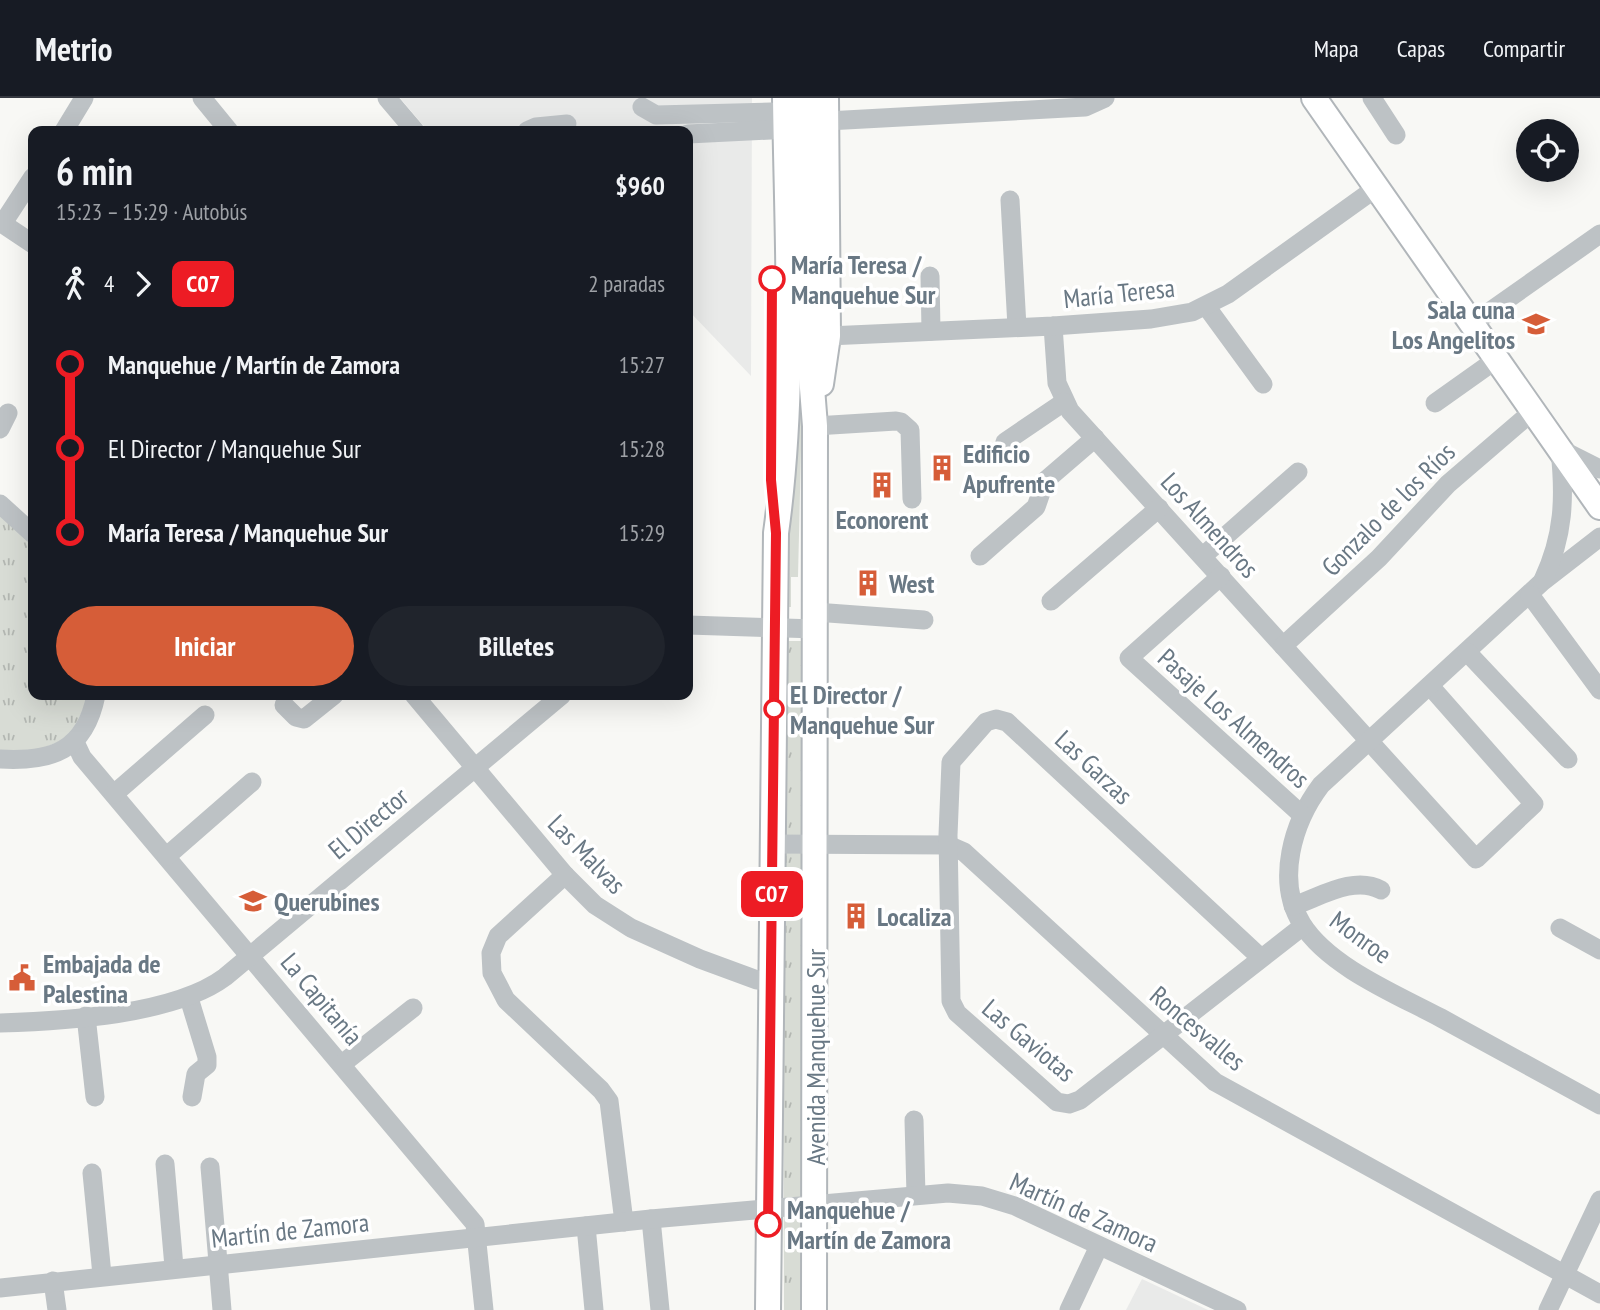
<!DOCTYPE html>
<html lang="es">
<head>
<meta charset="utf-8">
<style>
	:root { --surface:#171b24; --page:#20242c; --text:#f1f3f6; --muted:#9ea1a6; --line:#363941; --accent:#d65d38 }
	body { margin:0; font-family:"PT Sans Narrow",sans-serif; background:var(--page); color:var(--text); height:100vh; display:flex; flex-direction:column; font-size:26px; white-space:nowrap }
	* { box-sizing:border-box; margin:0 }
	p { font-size:23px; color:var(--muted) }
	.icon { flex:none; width:38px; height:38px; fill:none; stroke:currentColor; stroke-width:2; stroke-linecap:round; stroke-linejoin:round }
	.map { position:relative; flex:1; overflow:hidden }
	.panel { position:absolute; left:28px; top:28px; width:665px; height:574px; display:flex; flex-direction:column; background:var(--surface); border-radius:14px; box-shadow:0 7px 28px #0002 }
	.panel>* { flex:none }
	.badge { padding:0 14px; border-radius:10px; font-size:24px; line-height:46px }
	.tools { position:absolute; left:1516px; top:21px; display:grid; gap:14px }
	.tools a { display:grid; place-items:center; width:63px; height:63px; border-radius:50%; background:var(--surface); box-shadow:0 7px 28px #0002; font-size:35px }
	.map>.badge { position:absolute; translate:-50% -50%; box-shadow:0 0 0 4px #fff }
	.legs { display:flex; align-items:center; gap:10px; height:77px; padding:0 28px; font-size:23px }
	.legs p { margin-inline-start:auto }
	.head { display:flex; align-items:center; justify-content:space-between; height:119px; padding:0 28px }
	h1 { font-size:38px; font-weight:600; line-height:52px }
	.button { display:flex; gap:14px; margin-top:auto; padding:14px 28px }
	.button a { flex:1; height:80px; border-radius:42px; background:var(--accent); color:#fff; font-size:28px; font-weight:600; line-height:80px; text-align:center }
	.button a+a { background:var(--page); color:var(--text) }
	ul { padding:0 28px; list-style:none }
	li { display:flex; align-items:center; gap:24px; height:84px; font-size:26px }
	li i { display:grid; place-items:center; width:10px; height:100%; margin:0 9px; background:currentColor }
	li i::after { content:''; width:18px; height:18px; margin:-9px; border:5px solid; border-radius:50%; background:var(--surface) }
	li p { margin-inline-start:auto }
	li:first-child i { background:linear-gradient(#0000 50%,currentColor 0) }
	li:last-child i { background:linear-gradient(currentColor 50%,#0000 0) }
	header { display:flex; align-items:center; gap:42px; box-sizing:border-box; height:98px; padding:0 35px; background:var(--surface); border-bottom:2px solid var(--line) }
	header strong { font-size:33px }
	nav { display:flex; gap:38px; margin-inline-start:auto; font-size:24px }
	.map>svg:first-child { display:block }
</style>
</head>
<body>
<header>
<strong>Metrio</strong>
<nav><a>Mapa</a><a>Capas</a><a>Compartir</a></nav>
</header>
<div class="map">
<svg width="1600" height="1212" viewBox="0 0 1600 1212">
	<defs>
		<pattern id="park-tufts" width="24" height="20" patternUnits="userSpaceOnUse" patternTransform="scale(1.75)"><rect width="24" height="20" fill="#d8dcd5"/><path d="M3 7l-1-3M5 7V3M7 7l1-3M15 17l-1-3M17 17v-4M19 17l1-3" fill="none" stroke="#b3b7b2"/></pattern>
	</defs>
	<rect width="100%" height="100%" fill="#f8f8f5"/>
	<g fill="#e9eae9">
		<path d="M400 0H752L751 278 688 212V33H428Z"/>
		<path d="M1142 1181 1208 1212H1126Z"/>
	</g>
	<path fill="#d8dcd5" d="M800 268H803L798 479H791V509H784Z"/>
	<g fill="url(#park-tufts)">
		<path d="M0 413 33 447V597H90L70 639 36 653H0Z"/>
		<path d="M782 543H802L804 1212H784Z"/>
	</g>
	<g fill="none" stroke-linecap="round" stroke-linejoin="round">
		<g stroke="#b1b6ba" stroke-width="28">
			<g id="major">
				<path d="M805 0 809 252 815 328 814 1212"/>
				<path d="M1314 0 1600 409"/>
				<path d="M821 286 828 238 826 0"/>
				<path d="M768 1212 776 435C796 291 787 145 785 0"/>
			</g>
		</g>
		<g stroke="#bdc2c5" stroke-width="19">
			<path d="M202 0 229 33"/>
			<path d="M387 0 415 33"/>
			<path d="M1372 0 1396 37"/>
			<path d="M642 9 656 17 771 14"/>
			<path d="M827 23 1085 9 1105 0"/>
			<path d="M64 33 84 0"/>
			<path d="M527 33 536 29 567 26"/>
			<path d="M688 36 771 32"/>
			<path d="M1010 102 1017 229"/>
			<path d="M0 124 33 146"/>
			<path d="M3 125 33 79"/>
			<path d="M930 178 931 233"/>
			<path d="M1206 208 1263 286"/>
			<path d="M1472 226 1600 136"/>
			<path d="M1053 228 1057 285 1070 313 1476 761 1534 706 1430 588"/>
			<path d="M828 238 1053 228 1151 221 1192 214 1228 196 1376 90"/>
			<path d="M1435 305 1497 261"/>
			<path d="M815 328 896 323 901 324 910 332 912 401"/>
			<path d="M0 331 8 315"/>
			<path d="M1005 344 1064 304"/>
			<path d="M1560 351 1600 371"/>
			<path d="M0 406 33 436"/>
			<path d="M1600 439 1542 484 1321 687C1293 724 1275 783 1302 826 1329 869 1398 897 1441 920 1494 949 1547 978 1600 1007"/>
			<path d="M980 458 1036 409 1045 383 1095 340"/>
			<path d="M1203 458 1298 374"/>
			<path d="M1221 478 1129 560 1302 717"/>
			<path d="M1543 482C1564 438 1565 399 1560 352"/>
			<path d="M1530 497 1600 592"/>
			<path d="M1051 503 1159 410"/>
			<path d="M815 514 924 522"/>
			<path d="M688 527 815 531"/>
			<path d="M1283 548 1379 460 1448 386 1533 313"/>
			<path d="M1467 554 1568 661"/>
			<path d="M414 597 565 777 595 807 631 830 700 861 757 882 771 883"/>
			<path d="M284 607 296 619 304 621 334 597"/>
			<path d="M75 644 82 659 475 1126 484 1212"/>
			<path d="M0 661C52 664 85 653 96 597"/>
			<path d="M114 696 205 617"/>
			<path d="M772 746 948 747 964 754 1215 984 1600 1196"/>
			<path d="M167 758 252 684"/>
			<path d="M565 777 498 838 491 855 492 875 506 902 601 992 609 1003 624 1124"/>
			<path d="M1293 808C1320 799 1354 777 1381 792"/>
			<path d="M1560 830 1600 852"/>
			<path d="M1261 860 1007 624 996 621 986 624 951 664 948 737 951 903 957 915 1057 1004 1069 1006 1080 1002 1303 828"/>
			<path d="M189 900 207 959V967L196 976 192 999"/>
			<path d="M86 918 95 999"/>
			<path d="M0 925C64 923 174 917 225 879L562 597"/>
			<path d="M342 966 413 910"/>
			<path d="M914 1022 916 1097"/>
			<path d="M165 1066 174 1169"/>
			<path d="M210 1069 222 1212"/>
			<path d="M92 1075 102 1177"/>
			<path d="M651 1121 660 1212"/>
			<path d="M586 1128 594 1212"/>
			<path d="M53 1183 57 1212"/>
			<path d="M0 1190 651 1121 948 1095 982 1098 1015 1108 1237 1212"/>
			<path d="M1069 1212 1099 1148"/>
			<path d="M1548 1212 1600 1102"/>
		</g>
		<use href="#major" stroke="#fff" stroke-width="24"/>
	</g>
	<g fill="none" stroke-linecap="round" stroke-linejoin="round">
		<g stroke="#fff" stroke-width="16">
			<path id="line-1" d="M768 1126 776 435 771 382 772 181"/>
		</g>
		<use href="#line-1" stroke="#ed1c24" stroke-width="10"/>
	</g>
	<defs>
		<g id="school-bare" transform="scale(2.1)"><path d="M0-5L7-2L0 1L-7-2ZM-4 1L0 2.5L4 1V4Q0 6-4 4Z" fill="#d65d38" stroke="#fff" stroke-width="2.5" paint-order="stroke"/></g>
		<g id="building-bare" transform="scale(2.1)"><path d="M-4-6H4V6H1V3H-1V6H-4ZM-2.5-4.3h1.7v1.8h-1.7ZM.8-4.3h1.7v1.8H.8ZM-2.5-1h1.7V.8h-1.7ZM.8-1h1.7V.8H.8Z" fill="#d65d38" stroke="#fff" stroke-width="2.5" paint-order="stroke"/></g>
		<g id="civic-bare" transform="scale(2.1)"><path d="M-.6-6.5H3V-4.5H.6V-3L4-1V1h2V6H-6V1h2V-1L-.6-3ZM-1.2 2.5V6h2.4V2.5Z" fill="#d65d38" stroke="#fff" stroke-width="2.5" paint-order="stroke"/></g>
	</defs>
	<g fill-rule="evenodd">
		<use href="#school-bare" x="1536" y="226"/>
		<use href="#building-bare" x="942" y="370"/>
		<use href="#building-bare" x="882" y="387"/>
		<use href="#building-bare" x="868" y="485"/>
		<use href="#school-bare" x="253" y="803"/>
		<use href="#building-bare" x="856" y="818"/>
		<use href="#civic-bare" x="22" y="880"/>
	</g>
	<g fill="#fff" stroke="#ed1c24" stroke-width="3.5">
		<circle cx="772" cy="181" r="12"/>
		<circle cx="774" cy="611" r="9"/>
		<circle cx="768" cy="1126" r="12"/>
	</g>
	<g text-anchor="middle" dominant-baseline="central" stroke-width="7" stroke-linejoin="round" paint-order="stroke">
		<g font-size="26" font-weight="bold" fill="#697884" stroke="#fff" text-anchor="start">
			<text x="791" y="166">María Teresa /<tspan x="791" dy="30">Manquehue Sur</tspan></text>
			<text x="790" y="596">El Director /<tspan x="790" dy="30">Manquehue Sur</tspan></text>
			<text x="787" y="1111">Manquehue /<tspan x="787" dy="30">Martín de Zamora</tspan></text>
		</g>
		<g font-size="26" fill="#697884" stroke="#fff">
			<text transform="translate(1119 195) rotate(-6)">María Teresa</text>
			<text transform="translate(1388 411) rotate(-45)">Gonzalo de los Ríos</text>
			<text transform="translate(1210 427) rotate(48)">Los Almendros</text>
			<text transform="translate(1234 620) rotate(42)">Pasaje Los Almendros</text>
			<text transform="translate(1094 669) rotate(43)">Las Garzas</text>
			<text transform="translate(368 725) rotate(-40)">El Director</text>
			<text transform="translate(587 756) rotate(46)">Las Malvas</text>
			<text transform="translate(1361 839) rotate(36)">Monroe</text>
			<text transform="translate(322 901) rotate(50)">La Capitanía</text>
			<text transform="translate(1198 930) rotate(40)">Roncesvalles</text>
			<text transform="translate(1029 942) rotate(40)">Las Gaviotas</text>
			<text transform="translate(815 959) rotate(-90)">Avenida Manquehue Sur</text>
			<text transform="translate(1084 1114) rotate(24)">Martín de Zamora</text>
			<text transform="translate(290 1132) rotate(-6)">Martín de Zamora</text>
		</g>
		<g font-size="26" font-weight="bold" fill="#697884" stroke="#fff" text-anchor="start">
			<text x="1515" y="211" text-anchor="end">Sala cuna<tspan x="1515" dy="30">Los Angelitos</tspan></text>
			<text x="963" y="355">Edificio<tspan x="963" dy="30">Apufrente</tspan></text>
			<text x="882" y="421" text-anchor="middle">Econorent</text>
			<text x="889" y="485">West</text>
			<text x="274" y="803">Querubines</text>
			<text x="877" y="818">Localiza</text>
			<text x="43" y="865">Embajada de<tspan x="43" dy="30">Palestina</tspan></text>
		</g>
	</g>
</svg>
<div class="tools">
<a><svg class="icon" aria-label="locate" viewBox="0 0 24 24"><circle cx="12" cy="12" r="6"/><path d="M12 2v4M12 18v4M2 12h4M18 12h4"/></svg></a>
</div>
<b class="badge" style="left:772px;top:796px;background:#ed1c24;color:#fff">C07</b>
<section class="panel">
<div class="head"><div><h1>6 min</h1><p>15:23 – 15:29 · Autobús</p></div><b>$960</b></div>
<div class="legs"><svg class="icon" aria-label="walk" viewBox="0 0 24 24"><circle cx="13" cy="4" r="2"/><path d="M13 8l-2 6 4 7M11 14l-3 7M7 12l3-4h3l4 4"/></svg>4<svg class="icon" aria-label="forward" viewBox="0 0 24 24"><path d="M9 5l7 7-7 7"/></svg><b class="badge" style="background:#ed1c24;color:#fff">C07</b><p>2 paradas</p></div>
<ul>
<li><i style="color:#ed1c24"></i><b>Manquehue / Martín de Zamora</b><p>15:27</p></li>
<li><i style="color:#ed1c24"></i><span>El Director / Manquehue Sur</span><p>15:28</p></li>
<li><i style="color:#ed1c24"></i><b>María Teresa / Manquehue Sur</b><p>15:29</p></li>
</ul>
<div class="button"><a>Iniciar</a><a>Billetes</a></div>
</section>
</div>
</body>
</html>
